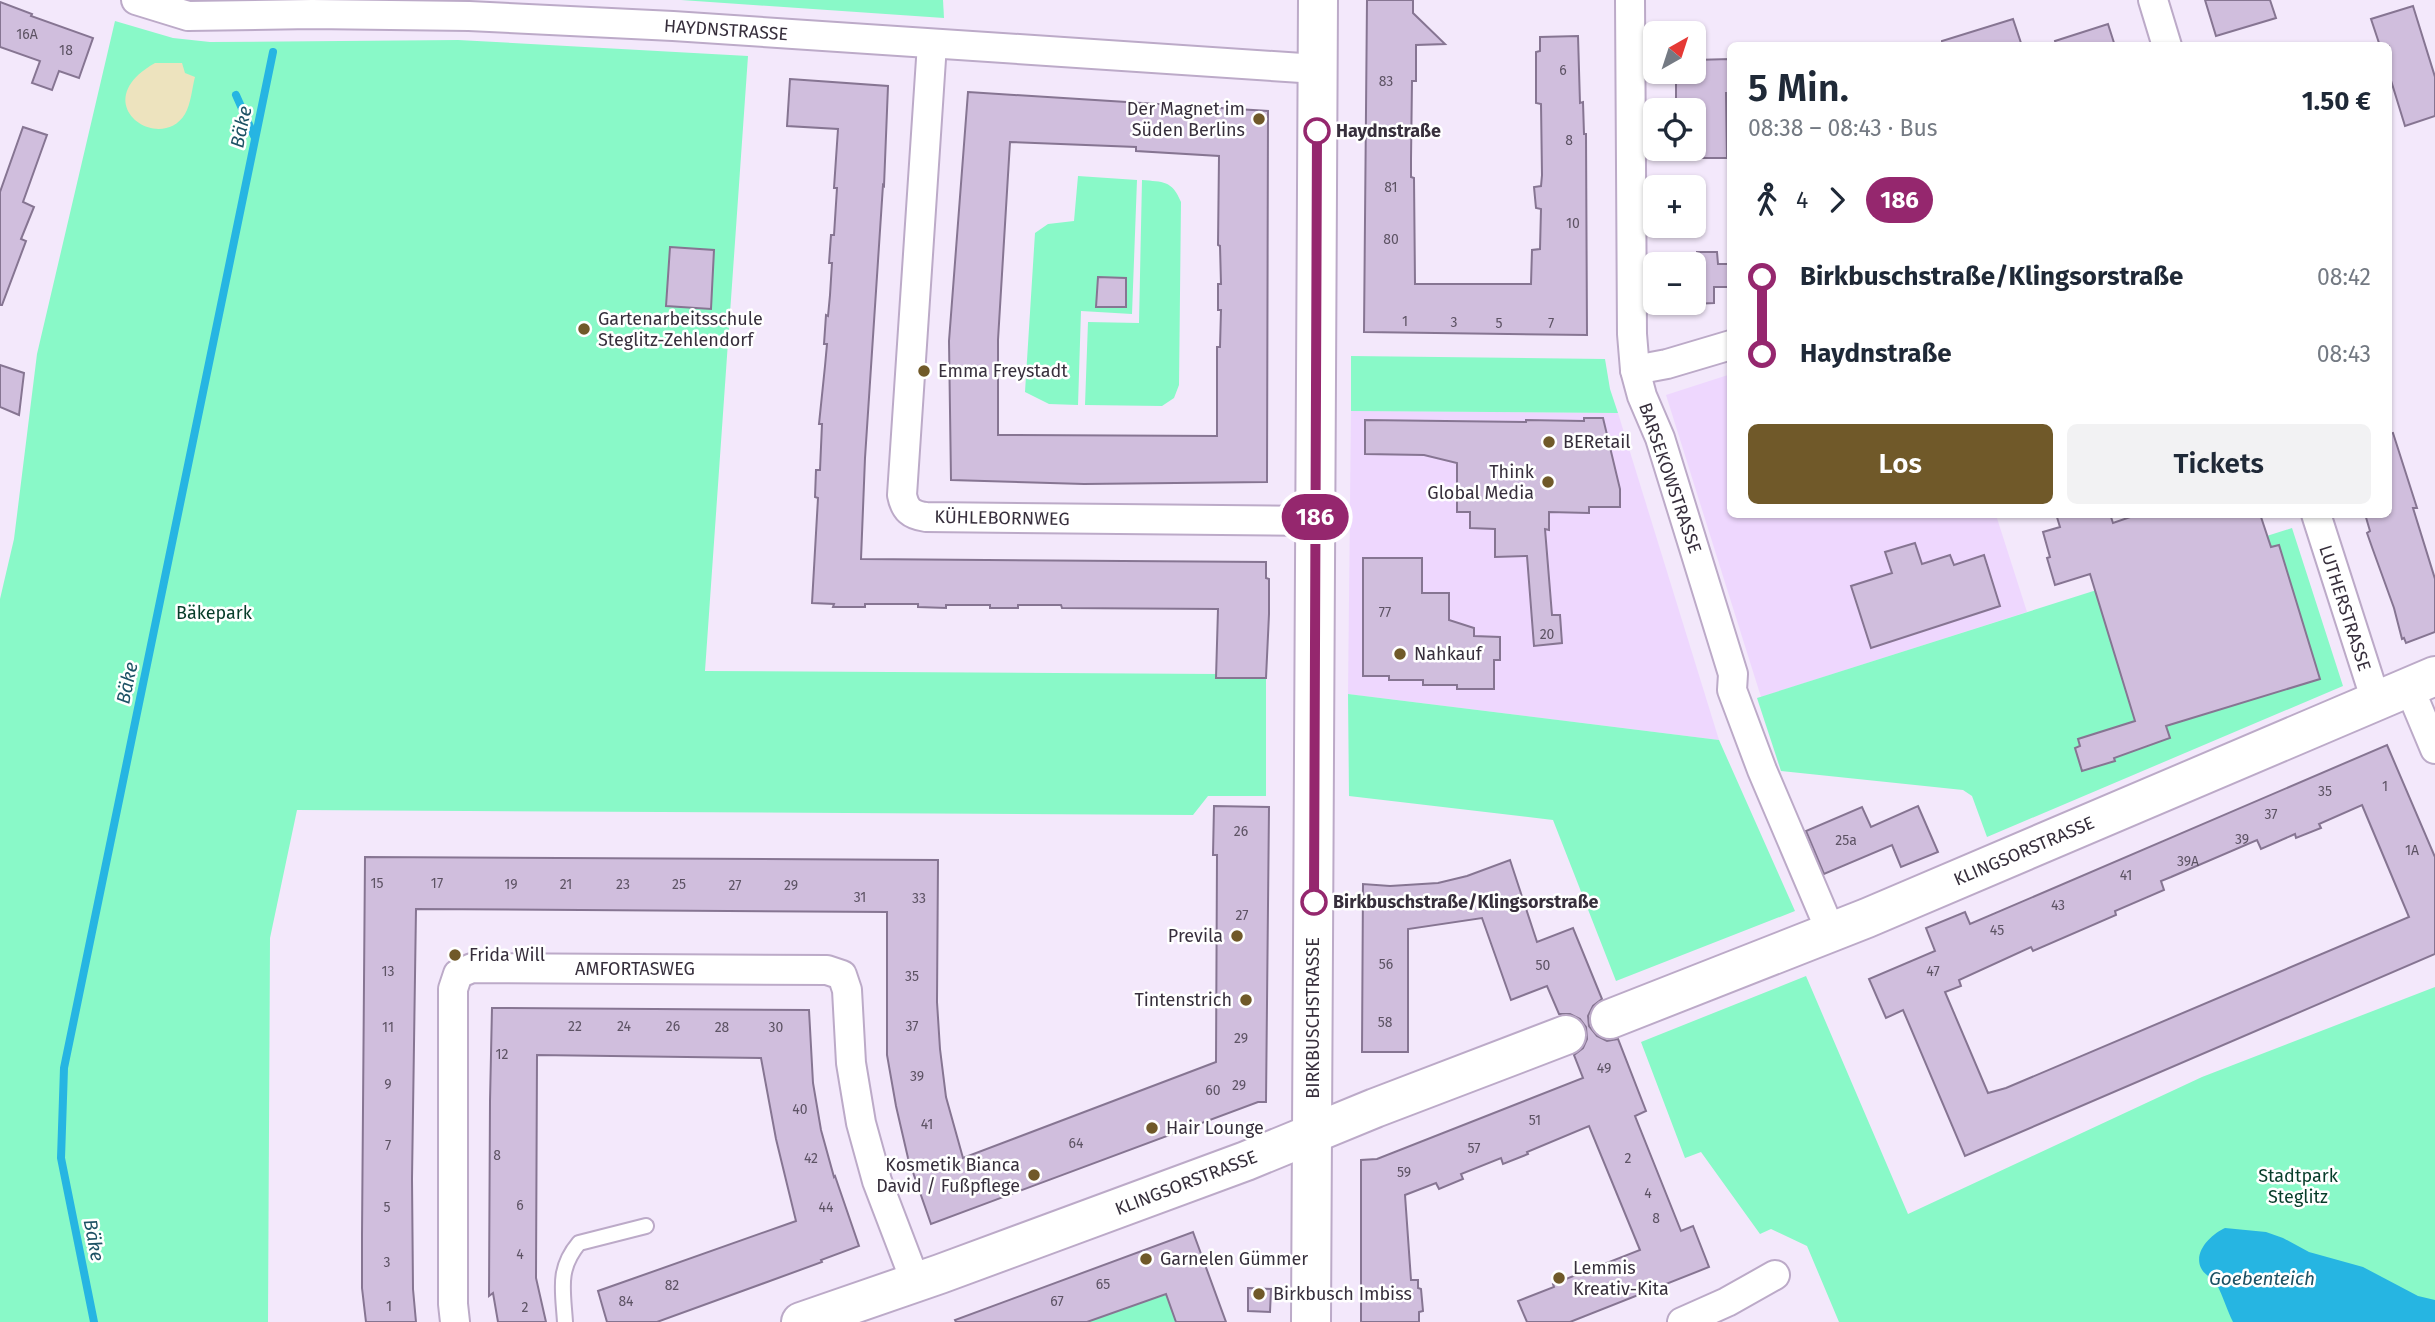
<!DOCTYPE html>
<html lang="de">
<head>
<meta charset="utf-8">
<style>
	:root { --surface:#fff; --page:#f2f2f3; --text:#1f2937; --muted:#747a83; --accent:#705929 }
	body { margin:0; font-family:"Fira Sans",sans-serif; background:var(--page); color:var(--text); height:100vh; display:flex; flex-direction:column; font-size:26px; white-space:nowrap }
	* { box-sizing:border-box; margin:0 }
	p { font-size:23px; color:var(--muted) }
	.icon { flex:none; width:38px; height:38px; fill:none; stroke:currentColor; stroke-width:2; stroke-linecap:round; stroke-linejoin:round }
	.map { position:relative; flex:1; overflow:hidden }
	.sheet { position:absolute; left:1727px; top:42px; width:665px; height:476px; display:flex; flex-direction:column; background:var(--surface); border-radius:10px; box-shadow:0 2px 5px #0004 }
	.sheet>* { flex:none }
	.badge { padding:0 14px; border-radius:23px; font-size:24px; line-height:46px }
	.needle { width:46px; rotate:39deg }
	.controls { position:absolute; left:1643px; top:21px; display:grid; gap:14px }
	.controls a { display:grid; place-items:center; width:63px; height:63px; border-radius:10px; background:var(--surface); box-shadow:0 2px 5px #0004; font-size:35px }
	.map>.badge { position:absolute; translate:-50% -50%; box-shadow:0 0 0 4px #fff }
	.legs { display:flex; align-items:center; gap:10px; height:77px; padding:0 21px; font-size:23px }
	.legs p { margin-inline-start:auto }
	.head { display:flex; align-items:center; justify-content:space-between; height:119px; padding:0 21px }
	h1 { font-size:38px; font-weight:600; line-height:52px }
	.action { display:flex; gap:14px; margin-top:auto; padding:14px 21px }
	.action a { flex:1; height:80px; border-radius:10px; background:var(--accent); color:#fff; font-size:28px; font-weight:600; line-height:80px; text-align:center }
	.action a+a { background:var(--page); color:var(--text) }
	ul { padding:0 21px; list-style:none }
	li { display:flex; align-items:center; gap:24px; height:77px; font-size:26px }
	li i { display:grid; place-items:center; width:10px; height:100%; margin:0 9px; background:currentColor }
	li i::after { content:''; width:18px; height:18px; margin:-9px; border:5px solid; border-radius:50%; background:var(--surface) }
	li p { margin-inline-start:auto }
	li:first-child i { background:linear-gradient(#0000 50%,currentColor 0) }
	li:last-child i { background:linear-gradient(currentColor 50%,#0000 0) }
	.map>svg:first-child { display:block }
</style>
</head>
<body>
<div class="map">
<svg width="2435" height="1322" viewBox="0 0 2435 1322">
	<rect width="100%" height="100%" fill="#f3e8fb"/>
	<g fill="#eed7fe">
		<path d="M1731 374V514L1996 515 2027 612 1761 697 1666 395Z"/>
		<path d="M1351 411 1618 413 1719 740 1348 694Z"/>
	</g>
	<g fill="#89f9c8">
		<path d="M681 0H943L944 18Z"/>
		<path d="M115 21 173 38 210 42 458 40 748 56 705 671 1217 674V678H1266V796H1208L1193 815 297 810 270 938 268 1322H0V599L14 539 37 354Z"/>
		<path d="M1078 176 1137 180 1132 314 1081 311 1078 405 1049 404 1025 392 1035 233 1048 224 1074 221Z"/>
		<path d="M1142 180C1163 182 1172 180 1181 202L1179 385 1174 398 1162 406 1085 405 1088 322 1139 323Z"/>
		<path d="M1351 356 1605 359 1610 389 1618 413 1351 411Z"/>
		<path d="M2292 528 2343 686 1987 837 1972 796 1963 790 1781 771 1757 698Z"/>
		<path d="M1348 694 1719 740 1795 911 1616 981 1553 820 1349 796Z"/>
		<path d="M1806 976 1908 1214 2202 1077 2435 987V1322H1839L1807 1246 1771 1229 1760 1234 1701 1152 1685 1158 1641 1042Z"/>
		<path d="M1166 1286 1176 1322H1087L1149 1300Z"/>
	</g>
	<path fill="#ede3be" d="M155 63H182L185 73 195 77C192 88 191 104 185 114 160 155 84 103 155 63Z"/>
	<path fill="#26b5e2" d="M2225 1228 2266 1232 2283 1238 2309 1252 2363 1267 2418 1296 2435 1300V1322H2233C2227 1310 2223 1296 2217 1285 2213 1278 2204 1275 2201 1268 2193 1251 2212 1234 2225 1228Z"/>
	<g fill="none" stroke-linecap="round" stroke-linejoin="round">
		<g stroke="#26b5e2" stroke-width="8">
			<path d="M236 95 254 136"/>
			<path d="M94 1322 61 1158 64 1068 273 52"/>
		</g>
	</g>
	<g fill="#d0bedd" stroke="#867592" stroke-width="2" fill-rule="evenodd">
		<path d="M1367 0H1413V13L1445 44 1416 45V81H1412L1411 159V177L1414 178 1415 284H1531L1532 250 1540 249 1541 209 1536 208 1534 187 1541 186 1542 175 1541 104 1536 103V52L1540 51V37L1578 36 1580 103 1583 102 1584 134H1586L1587 335 1364 332Z"/>
		<path d="M2205 0H2270L2276 18 2216 36Z"/>
		<path d="M0 2 32 14 31 16 93 38 79 78 59 71 52 90 32 83 40 61 0 47Z"/>
		<path d="M2413 6 2435 77V116L2405 126 2389 74V46H2380L2371 19Z"/>
		<path d="M2013 19 2022 46H1942V41Z"/>
		<path d="M2108 24 2115 46H2056L2055 41Z"/>
		<path d="M1730 59V93H1726L1727 158H1694V110H1676V72H1694V60Z"/>
		<path d="M790 79 888 86 884 186 883 185 865 458 861 559 1266 562V578L1269 579V614L1266 678H1216L1218 609 1062 608 1061 605H1018V608H990V605H946V608L918 607V604H865V607H833L834 604 812 603 818 498 815 497 816 470H820L822 424H819L825 366 827 344H824L826 315 828 316 830 295 832 263H829L831 235H834L837 188H834L838 129 787 126Z"/>
		<path d="M968 92 1268 111 1267 482 1084 484 951 480 949 341ZM1010 142 1136 147V151L1219 156 1218 245 1220 246 1221 284H1218V310H1221L1220 347H1217V436L998 435V340Z"/>
		<path d="M23 127 47 135 23 202 34 207 21 239 26 241 2 305H0V192Z"/>
		<path d="M670 247 714 250 711 309 666 306Z"/>
		<path d="M1697 252H1717L1718 264H1731V287H1714V303L1694 304V263H1697Z"/>
		<path d="M1098 277 1126 278V307H1096Z"/>
		<path d="M0 365 24 373 19 415 0 407Z"/>
		<path d="M1584 418H1603L1620 489V507H1589V513L1549 512V530L1545 529 1552 615H1560L1562 643 1534 646 1527 556 1495 557V529L1470 528V512H1457V463L1424 455 1365 454V420L1526 422V420L1584 421Z"/>
		<path d="M2393 433 2417 508H2413L2435 579V632L2406 643 2404 638 2402 639 2394 608 2373 550 2367 533 2370 531 2365 514H2389V434Z"/>
		<path d="M2056 514H2110L2113 523 2139 514H2260L2271 547 2279 545 2320 679 2166 726 2170 738 2114 758 2115 761 2082 771 2075 748 2080 746 2078 739 2135 721 2090 574 2055 585 2047 558 2050 557 2043 532 2060 527Z"/>
		<path d="M1915 543 1922 564 1950 555 1954 565 1984 555 2000 606 1871 648 1851 586 1892 573 1885 552Z"/>
		<path d="M1363 558H1422V593H1449V620L1474 628V636L1500 637V660H1494V689H1457V685H1423V680H1389V676H1363Z"/>
		<path d="M2387 745 2435 857V954L1965 1156 1903 1010 1886 1018 1869 979 1935 951 1926 928 1965 912 1970 924ZM2362 805 2409 917 2006 1088 1988 1093 1945 992 1961 986 1959 980 2031 947 2033 951 2116 915 2115 911 2164 890 2161 881 2171 877 2257 840 2261 849 2295 834 2296 838 2321 828 2319 824Z"/>
		<path d="M1214 806 1269 807 1266 1102H1258L931 1224 908 1158 896 1106 887 1055V912L416 909 412 1179 413 1289 416 1322H366L362 1288V1234L365 857 938 860 937 1002 940 1049 946 1097 963 1158 1216 1062 1217 855H1213Z"/>
		<path d="M1918 806 1938 852 1901 867 1892 845 1824 874 1806 831 1862 807 1871 827Z"/>
		<path d="M1510 860 1537 942 1573 928 1602 999 1593 1006 1588 1016 1589 1026 1597 1036 1607 1041 1618 1039 1646 1111 1635 1116 1681 1231 1693 1226 1709 1267 1570 1322H1527L1518 1301 1554 1287 1553 1284 1640 1250 1589 1126 1527 1152 1528 1154 1503 1164 1501 1158 1461 1174 1463 1179 1439 1189 1436 1183 1405 1195 1411 1280H1418V1288L1421 1289 1423 1311 1419 1312V1322H1361V1160L1377 1159 1583 1078 1574 1055 1583 1048 1587 1039 1586 1027 1580 1019 1570 1014H1559L1547 986 1511 1000 1482 918 1408 929V1052H1362L1363 884 1390 886 1438 883 1467 876Z"/>
		<path d="M492 1008 809 1010 813 1083 821 1130 834 1177 835 1176 859 1246 821 1260 822 1262 657 1322H607L598 1291 796 1221 776 1139 761 1058 537 1055 536 1278 546 1322H498L493 1293 489 1296 490 1101Z"/>
		<path d="M1193 1232 1226 1322H1176L1166 1294 1087 1322H956L955 1320Z"/>
		<path d="M1248 1288 1271 1289 1270 1312 1248 1311Z"/>
	</g>
	<g fill="none" stroke-linecap="round" stroke-linejoin="round">
		<g stroke="#bcaac8" stroke-width="18">
			<path id="lane" d="M565 1322C563 1290 557 1269 579 1243L646 1226"/>
		</g>
		<g stroke="#bcaac8" stroke-width="32">
			<g id="street">
				<path d="M136 0 188 16 312 14 469 16 673 26 1317 69"/>
				<path d="M1630 0 1632 334 1635 370 1642 396 1660 438 1733 674 1732 690 1762 770 1831 932"/>
				<path d="M2153 0 2167 46"/>
				<path d="M932 44 902 495C905 510 911 515 926 517L1315 521"/>
				<path d="M1635 370 1667 364 1731 345"/>
				<path d="M2316 514 2376 701"/>
				<path d="M2409 687 2435 749"/>
				<path d="M455 1322 453 1304V989L458 974 472 968 827 970 842 975 847 990 851 1063 861 1123 877 1181 916 1283"/>
				<path d="M1682 1322 1727 1302 1775 1275"/>
			</g>
		</g>
		<g stroke="#bcaac8" stroke-width="42">
			<g id="secondary">
				<path d="M1610 1019 1867 918 2435 676"/>
				<path d="M801 1322 940 1274 1246 1161 1375 1108 1566 1035"/>
				<path d="M1311 1322 1318 0"/>
			</g>
		</g>
		<use href="#lane" stroke="#fff" stroke-width="14"/>
		<use href="#street" stroke="#fff" stroke-width="28"/>
		<use href="#secondary" stroke="#fff" stroke-width="38"/>
	</g>
	<g fill="none" stroke-linecap="round" stroke-linejoin="round">
		<g stroke="#fff" stroke-width="16">
			<path id="line-1" d="M1314 902 1317 131"/>
		</g>
		<use href="#line-1" stroke="#95276e" stroke-width="10"/>
	</g>
	<g fill="#705929" stroke="#fff" stroke-width="2.5">
		<circle cx="1259" cy="119" r="7"/>
		<circle cx="584" cy="329" r="7"/>
		<circle cx="924" cy="371" r="7"/>
		<circle cx="1549" cy="442" r="7"/>
		<circle cx="1548" cy="482" r="7"/>
		<circle cx="1400" cy="654" r="7"/>
		<circle cx="1237" cy="936" r="7"/>
		<circle cx="455" cy="955" r="7"/>
		<circle cx="1246" cy="1000" r="7"/>
		<circle cx="1152" cy="1128" r="7"/>
		<circle cx="1034" cy="1175" r="7"/>
		<circle cx="1146" cy="1259" r="7"/>
		<circle cx="1559" cy="1278" r="7"/>
		<circle cx="1259" cy="1294" r="7"/>
	</g>
	<g fill="#fff" stroke="#95276e" stroke-width="3.5">
		<circle cx="1317" cy="131" r="12"/>
		<circle cx="1314" cy="902" r="12"/>
	</g>
	<g text-anchor="middle" dominant-baseline="central" stroke-width="5" stroke-linejoin="round" paint-order="stroke">
		<g font-size="14" fill="#5d5364">
			<text x="27" y="34">16A</text>
			<text x="66" y="50">18</text>
			<text x="1563" y="70">6</text>
			<text x="1386" y="81">83</text>
			<text x="1569" y="140">8</text>
			<text x="1391" y="187">81</text>
			<text x="1573" y="223">10</text>
			<text x="1391" y="239">80</text>
			<text x="1405" y="321">1</text>
			<text x="1454" y="322">3</text>
			<text x="1499" y="323">5</text>
			<text x="1551" y="323">7</text>
			<text x="1385" y="612">77</text>
			<text x="1547" y="634">20</text>
			<text x="2385" y="786">1</text>
			<text x="2325" y="791">35</text>
			<text x="2271" y="814">37</text>
			<text x="1241" y="831">26</text>
			<text x="2242" y="839">39</text>
			<text x="1846" y="840">25a</text>
			<text x="2412" y="850">1A</text>
			<text x="2188" y="861">39A</text>
			<text x="2126" y="875">41</text>
			<text x="377" y="883">15</text>
			<text x="437" y="883">17</text>
			<text x="511" y="884">19</text>
			<text x="566" y="884">21</text>
			<text x="623" y="884">23</text>
			<text x="679" y="884">25</text>
			<text x="735" y="885">27</text>
			<text x="791" y="885">29</text>
			<text x="860" y="897">31</text>
			<text x="919" y="898">33</text>
			<text x="2058" y="905">43</text>
			<text x="1242" y="915">27</text>
			<text x="1997" y="930">45</text>
			<text x="1386" y="964">56</text>
			<text x="1543" y="965">50</text>
			<text x="388" y="971">13</text>
			<text x="1933" y="971">47</text>
			<text x="912" y="976">35</text>
			<text x="1385" y="1022">58</text>
			<text x="575" y="1026">22</text>
			<text x="624" y="1026">24</text>
			<text x="673" y="1026">26</text>
			<text x="912" y="1026">37</text>
			<text x="388" y="1027">11</text>
			<text x="722" y="1027">28</text>
			<text x="776" y="1027">30</text>
			<text x="1241" y="1038">29</text>
			<text x="502" y="1054">12</text>
			<text x="1604" y="1068">49</text>
			<text x="917" y="1076">39</text>
			<text x="388" y="1084">9</text>
			<text x="1239" y="1085">29</text>
			<text x="1213" y="1090">60</text>
			<text x="800" y="1109">40</text>
			<text x="1535" y="1120">51</text>
			<text x="927" y="1124">41</text>
			<text x="1076" y="1143">64</text>
			<text x="388" y="1145">7</text>
			<text x="1474" y="1148">57</text>
			<text x="497" y="1155">8</text>
			<text x="811" y="1158">42</text>
			<text x="1628" y="1158">2</text>
			<text x="1404" y="1172">59</text>
			<text x="1648" y="1193">4</text>
			<text x="520" y="1205">6</text>
			<text x="387" y="1207">5</text>
			<text x="826" y="1207">44</text>
			<text x="1656" y="1218">8</text>
			<text x="520" y="1254">4</text>
			<text x="387" y="1262">3</text>
			<text x="1103" y="1284">65</text>
			<text x="672" y="1285">82</text>
			<text x="626" y="1301">84</text>
			<text x="1057" y="1301">67</text>
			<text x="389" y="1306">1</text>
			<text x="525" y="1307">2</text>
		</g>
		<g font-size="18" fill="#372f3c" stroke="#fff">
			<text transform="translate(726 30) rotate(4)">HAYDNSTRASSE</text>
			<text transform="translate(1670 478) rotate(71)">BARSEKOWSTRASSE</text>
			<text transform="translate(1002 518) rotate(1)">KÜHLEBORNWEG</text>
			<text transform="translate(2345 608) rotate(72)">LUTHERSTRASSE</text>
			<text transform="translate(2024 851) rotate(-23)">KLINGSORSTRASSE</text>
			<text x="635" y="969">AMFORTASWEG</text>
			<text transform="translate(1313 1018) rotate(-90)">BIRKBUSCHSTRASSE</text>
			<text transform="translate(1186 1183) rotate(-21)">KLINGSORSTRASSE</text>
		</g>
		<g font-size="18" fill="#372f3c" stroke="#fff" text-anchor="start">
			<text x="1245" y="109" text-anchor="end">Der Magnet im<tspan x="1245" dy="21">Süden Berlins</tspan></text>
			<text x="598" y="319">Gartenarbeitsschule<tspan x="598" dy="21">Steglitz-Zehlendorf</tspan></text>
			<text x="938" y="371">Emma Freystadt</text>
			<text x="1563" y="442">BERetail</text>
			<text x="1534" y="472" text-anchor="end">Think<tspan x="1534" dy="21">Global Media</tspan></text>
			<text x="1414" y="654">Nahkauf</text>
			<text x="1223" y="936" text-anchor="end">Previla</text>
			<text x="469" y="955">Frida Will</text>
			<text x="1232" y="1000" text-anchor="end">Tintenstrich</text>
			<text x="1166" y="1128">Hair Lounge</text>
			<text x="1020" y="1165" text-anchor="end">Kosmetik Bianca<tspan x="1020" dy="21">David / Fußpflege</tspan></text>
			<text x="1160" y="1259">Garnelen Gümmer</text>
			<text x="1573" y="1268">Lemmis<tspan x="1573" dy="21">Kreativ-Kita</tspan></text>
			<text x="1273" y="1294">Birkbusch Imbiss</text>
		</g>
		<g font-size="18" font-weight="bold" fill="#372f3c" stroke="#fff" text-anchor="start">
			<text x="1336" y="131">Haydnstraße</text>
			<text x="1333" y="902">Birkbuschstraße/Klingsorstraße</text>
		</g>
		<g font-size="18" fill="#073d2a" stroke="#fff">
			<text x="214" y="613">Bäkepark</text>
			<text x="2298" y="1176">Stadtpark<tspan x="2298" dy="21">Steglitz</tspan></text>
		</g>
		<g font-size="19" font-style="italic" fill="#1d5265" stroke="#fff">
			<text transform="translate(241 127) rotate(-78)">Bäke</text>
			<text transform="translate(127 683) rotate(-78)">Bäke</text>
			<text transform="translate(94 1240) rotate(79)">Bäke</text>
			<text x="2262" y="1278">Goebenteich</text>
		</g>
	</g>
</svg>
<div class="controls">
<a><svg class="needle" viewBox="-14 -14 28 28"><path d="M0-13l5 13h-10z" fill="#e53935"/><path d="M0 13l5-13h-10z" fill="#747a83"/></svg></a>
<a><svg class="icon" aria-label="locate" viewBox="0 0 24 24"><circle cx="12" cy="12" r="6"/><path d="M12 2v4M12 18v4M2 12h4M18 12h4"/></svg></a>
<a>+</a>
<a>−</a>
</div>
<b class="badge" style="left:1315px;top:517px;background:#95276e;color:#fff">186</b>
<section class="sheet">
<div class="head"><div><h1>5 Min.</h1><p>08:38 – 08:43 · Bus</p></div><b>1.50 €</b></div>
<div class="legs"><svg class="icon" aria-label="walk" viewBox="0 0 24 24"><circle cx="13" cy="4" r="2"/><path d="M13 8l-2 6 4 7M11 14l-3 7M7 12l3-4h3l4 4"/></svg>4<svg class="icon" aria-label="forward" viewBox="0 0 24 24"><path d="M9 5l7 7-7 7"/></svg><b class="badge" style="background:#95276e;color:#fff">186</b></div>
<ul>
<li><i style="color:#95276e"></i><b>Birkbuschstraße/Klingsorstraße</b><p>08:42</p></li>
<li><i style="color:#95276e"></i><b>Haydnstraße</b><p>08:43</p></li>
</ul>
<div class="action"><a>Los</a><a>Tickets</a></div>
</section>
</div>
</body>
</html>
